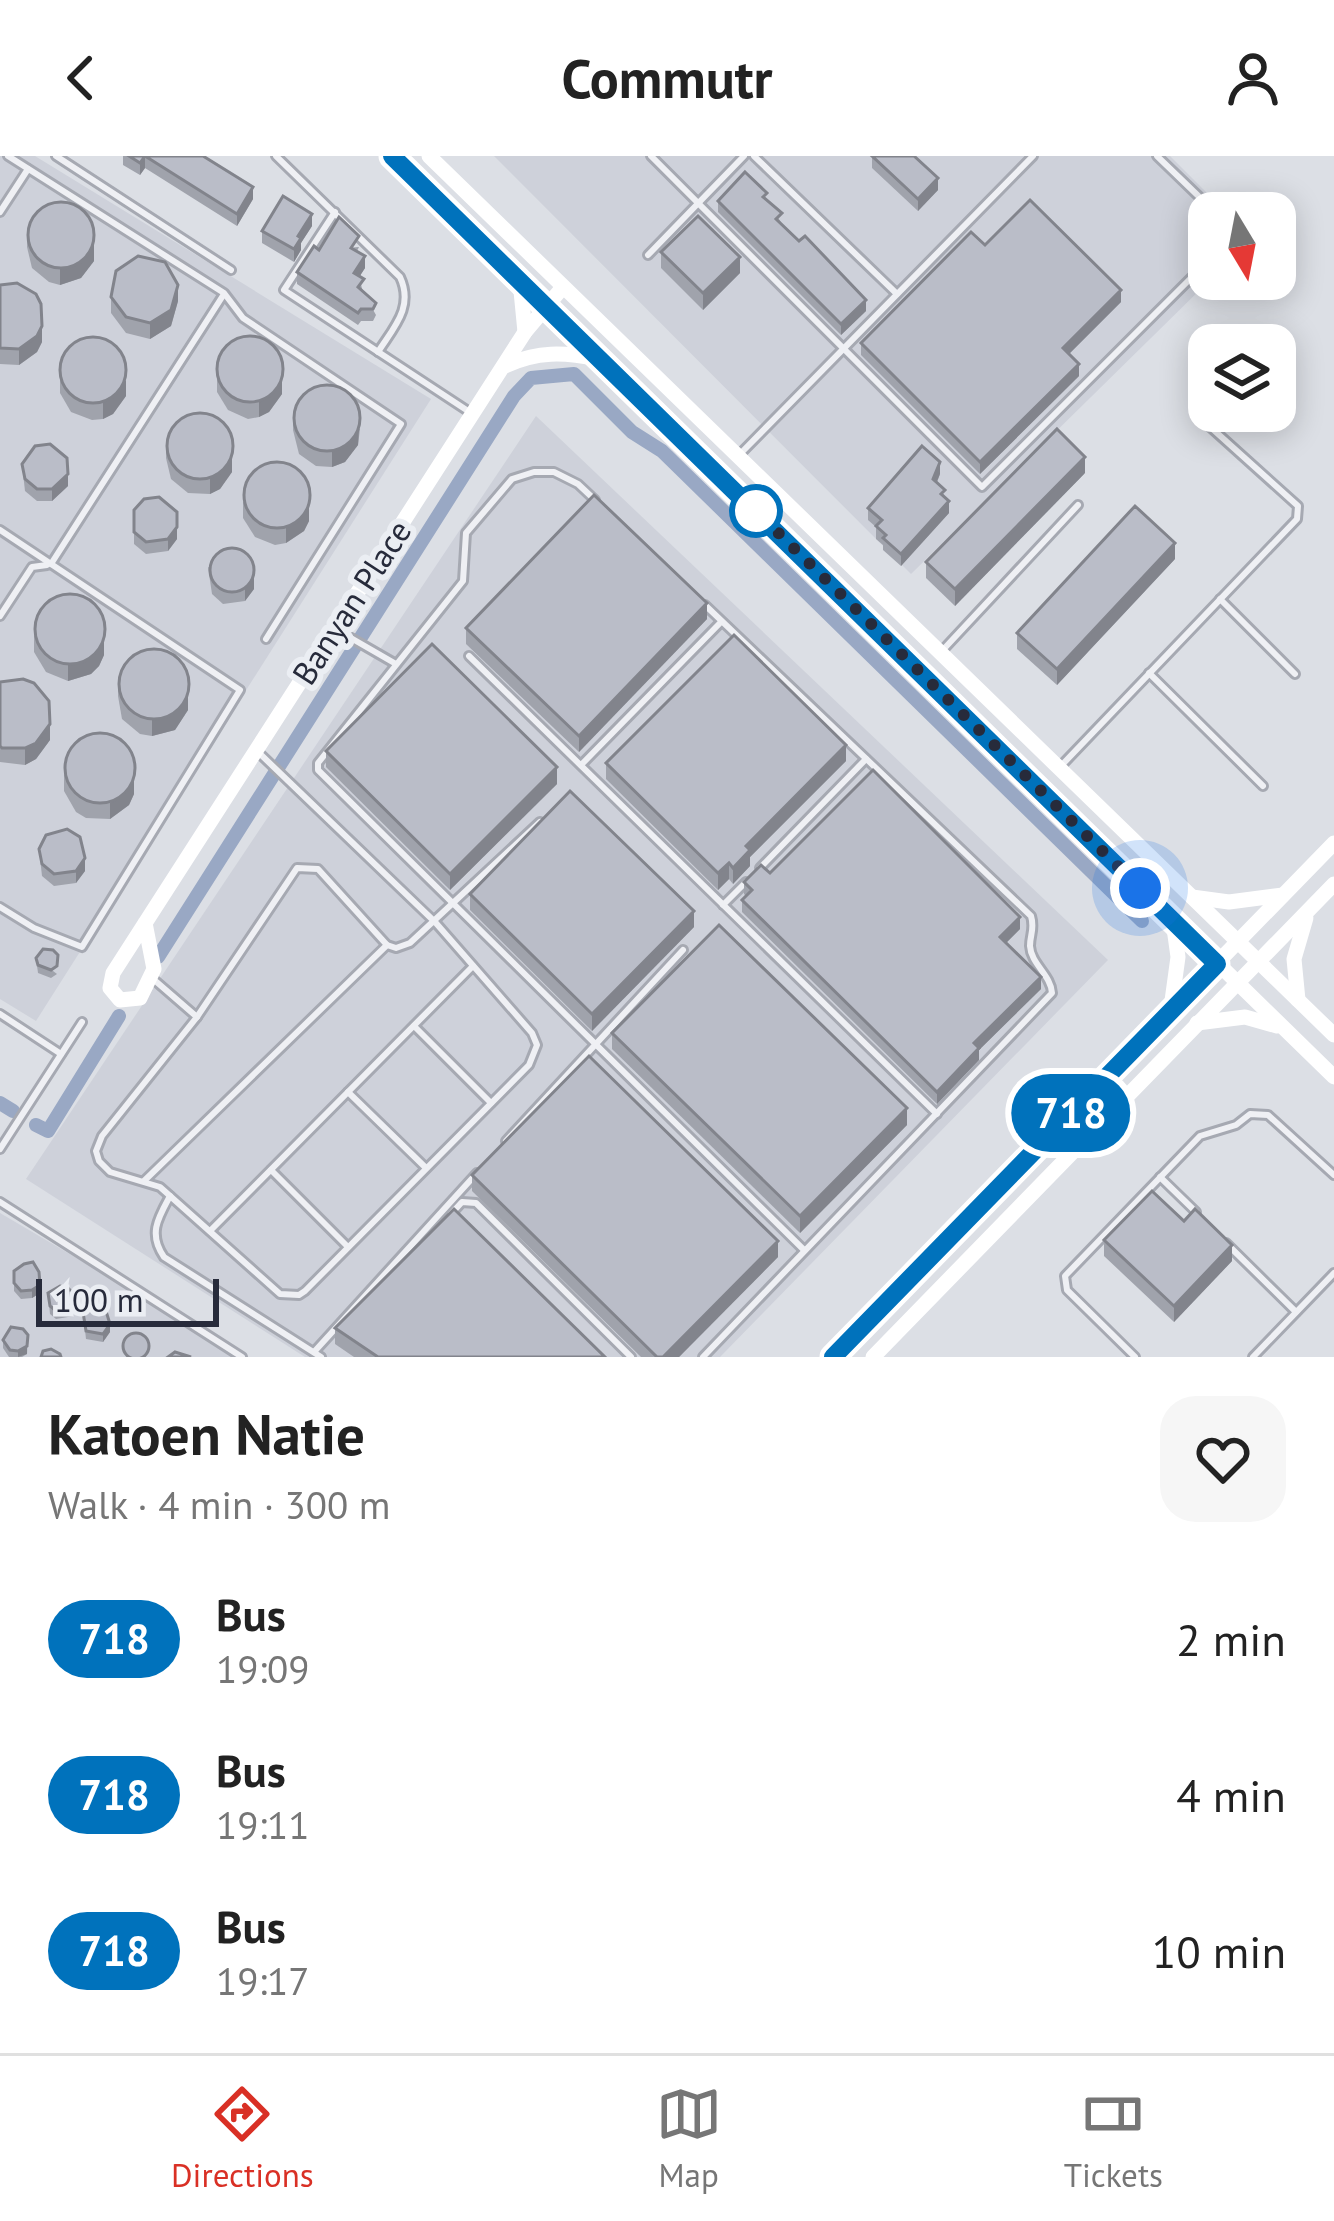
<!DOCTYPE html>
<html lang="en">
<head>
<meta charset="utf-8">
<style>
	:root { --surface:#fff; --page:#f6f6f6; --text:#222; --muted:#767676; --line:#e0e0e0; --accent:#d93025 }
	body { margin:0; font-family:"PT Sans",sans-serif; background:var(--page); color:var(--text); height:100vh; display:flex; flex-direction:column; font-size:45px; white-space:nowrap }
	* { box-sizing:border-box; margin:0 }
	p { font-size:39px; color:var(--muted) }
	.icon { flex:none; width:66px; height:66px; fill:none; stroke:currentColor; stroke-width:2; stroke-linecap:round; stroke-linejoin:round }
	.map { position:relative; height:1201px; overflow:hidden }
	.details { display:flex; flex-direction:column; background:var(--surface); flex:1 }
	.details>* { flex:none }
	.badge { padding:0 24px; border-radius:39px; font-size:42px; line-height:78px }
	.needle { width:78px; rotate:170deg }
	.controls { position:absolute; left:1188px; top:36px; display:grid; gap:24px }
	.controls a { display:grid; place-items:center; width:108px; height:108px; border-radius:24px; background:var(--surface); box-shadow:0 6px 30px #0003; font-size:60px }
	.scale { position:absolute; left:36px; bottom:30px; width:183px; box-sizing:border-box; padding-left:12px; border:6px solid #272b3b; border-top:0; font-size:33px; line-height:42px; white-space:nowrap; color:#272b3b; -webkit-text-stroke:9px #ebeef3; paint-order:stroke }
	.you { position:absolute; width:60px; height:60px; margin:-30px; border:9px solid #fff; border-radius:50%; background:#1a73e8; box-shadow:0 0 0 18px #1a73e833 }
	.map>.badge { position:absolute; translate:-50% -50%; box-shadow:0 0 0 6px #fff }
	.round { display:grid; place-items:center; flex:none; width:126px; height:126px; border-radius:36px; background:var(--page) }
	.overview { display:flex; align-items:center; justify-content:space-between; height:204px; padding:0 48px }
	h1 { font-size:57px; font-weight:700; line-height:90px }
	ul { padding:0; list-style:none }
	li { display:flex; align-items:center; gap:36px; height:156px; padding:0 48px }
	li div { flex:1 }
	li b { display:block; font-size:45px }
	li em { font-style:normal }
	li .badge { min-width:132px; font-weight:700; text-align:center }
	header { display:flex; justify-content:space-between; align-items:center; height:156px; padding:0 48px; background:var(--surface); font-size:54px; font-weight:700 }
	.dock { display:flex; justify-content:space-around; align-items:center; height:168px; border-top:3px solid var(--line); background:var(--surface); font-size:33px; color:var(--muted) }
	.dock a { display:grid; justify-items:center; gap:6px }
	.dock .current { color:var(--accent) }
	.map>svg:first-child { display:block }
</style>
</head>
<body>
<header><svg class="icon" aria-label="back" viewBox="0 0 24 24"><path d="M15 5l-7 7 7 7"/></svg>Commutr<svg class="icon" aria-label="person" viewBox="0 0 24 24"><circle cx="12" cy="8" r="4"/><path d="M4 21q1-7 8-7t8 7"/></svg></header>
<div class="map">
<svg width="1334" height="1201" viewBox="0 0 1334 1201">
	<rect width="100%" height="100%" fill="#dcdfe5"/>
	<g fill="#ced1da">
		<path d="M0 0H35L431 243 36 865 0 843Z"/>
		<path d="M494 0H1170L1227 57H1209L1211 123 911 418Z"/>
		<path d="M536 260 1108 804 720 1201H305L26 1023Z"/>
		<path d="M0 1057 245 1201H0Z"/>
	</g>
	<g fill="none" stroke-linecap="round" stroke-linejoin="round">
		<g stroke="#99a8c4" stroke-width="14">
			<path d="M158 801 514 240 531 222 574 218 632 276 662 295 1142 765"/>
			<path d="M0 947 13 955"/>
			<path d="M36 969 48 975 119 860"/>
		</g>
		<g stroke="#a6a9b2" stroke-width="12">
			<g id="lane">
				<path d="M8 0 224 137 243 162 401 268 266 483"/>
				<path d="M56 0 231 114"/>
				<path d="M276 0 400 121C414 151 394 171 378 196"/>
				<path d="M651 0 982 331 1209 104"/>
				<path d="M754 0 897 138"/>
				<path d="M1157 0 1216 57"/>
				<path d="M0 56 28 13"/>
				<path d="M335 56 284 134 468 255"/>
				<path d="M648 99 744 0"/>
				<path d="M741 297 1033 0"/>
				<path d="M595 344 578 328 554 316H534L512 323 466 377 463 425 318 607V614L803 1093"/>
				<path d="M0 374 240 534 82 791 34 772 0 751"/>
				<path d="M51 408 224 138"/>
				<path d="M1220 443 1295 518"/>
				<path d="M0 460 32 411 47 409"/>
				<path d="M337 474 396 508"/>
				<path d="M941 496 1078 349"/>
				<path d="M469 500 937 958"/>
				<path d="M1149 517 1263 630"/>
				<path d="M256 594 435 766 532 877 537 889 529 909 305 1135 299 1139 280 1138 160 1031 110 1016 99 1005 96 995 102 980 197 861 297 712 318 713 387 789 396 792 410 787 540 666"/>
				<path d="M581 609 721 466"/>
				<path d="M1059 612 1297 363 1298 350 1197 259"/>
				<path d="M760 712 866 603"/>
				<path d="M723 749 746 726"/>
				<path d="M152 822 197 861"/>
				<path d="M0 858 61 898"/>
				<path d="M414 870 491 947"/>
				<path d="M348 936 426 1012"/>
				<path d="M506 985 683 794"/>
				<path d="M0 993 82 866"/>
				<path d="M271 1014 348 1091"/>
				<path d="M1160 1021 1196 1056"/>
				<path d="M144 1025 387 789"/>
				<path d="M170 1040C158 1062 148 1078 164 1101L321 1201"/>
				<path d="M0 1046 242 1201"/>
				<path d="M451 1058 462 1046 476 1047 631 1201"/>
				<path d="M210 1075 473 810"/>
				<path d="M1226 1087 1296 1156"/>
				<path d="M314 1196 477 1017"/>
				<path d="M703 1201 1052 837C1051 819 1031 808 1030 790 1030 778 1035 773 1031 760L705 449"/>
				<path d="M1135 1201 1067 1134 1065 1120 1200 980 1236 969 1250 958 1268 959 1334 1019"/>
				<path d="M1253 1201 1334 1117"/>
			</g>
		</g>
		<use href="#lane" stroke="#eff0f4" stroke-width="6"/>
		<g stroke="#fff" stroke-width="15">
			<path d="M392 0 1334 921"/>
			<path d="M429 0 1334 879"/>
			<path d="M520 125 525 176"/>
			<path d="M505 210C537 195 564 196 598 203"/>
			<path d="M1192 741 1229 746 1283 739"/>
			<path d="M145 767 154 813 140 842 120 844 110 832 113 817 525 176 563 131"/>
			<path d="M1298 844 1294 803 1306 762"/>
			<path d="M1171 852 1178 801 1173 765"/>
			<path d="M1197 867 1245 861 1277 870"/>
			<path d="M833 1201 1334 687"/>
			<path d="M873 1201 1334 728"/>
		</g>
	</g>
	<g fill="#a0a3ac">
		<path d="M123 0H203L253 43 237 70 145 12 140 19 123 9Z"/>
		<path d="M872 0 938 34 918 55 872 12Z"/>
		<path d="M767 44 782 68 866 155 841 179 718 56V45Z"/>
		<path d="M312 70 301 87V94L294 106 262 87V75Z"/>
		<path d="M27 75 94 105 81 122 60 129 49 126 32 112 27 91Z"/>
		<path d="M985 89 1121 146 1069 198 1079 220 980 318 861 199V187Z"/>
		<path d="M359 91 357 95 365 112 359 121 363 136 376 159 373 165H361L358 169 297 128V116L319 94Z"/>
		<path d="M661 96 740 117 703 154 661 112Z"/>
		<path d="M0 129 42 186 37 196 19 209 0 208Z"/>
		<path d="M111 141 178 145 171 170 150 183 126 177 111 157Z"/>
		<path d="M217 220 282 238 269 256 259 261 248 263 228 254 217 236Z"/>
		<path d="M60 221 126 240 113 258 103 263 92 264 71 256 60 237Z"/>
		<path d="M293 257 360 273 358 289 345 306 332 311 316 310 299 298 293 274Z"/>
		<path d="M166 286 232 316 220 333 210 338 188 337 171 323 166 302Z"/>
		<path d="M22 308 68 330 52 345H37L25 335Z"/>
		<path d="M1085 317 955 450 926 422V406Z"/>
		<path d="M940 318 937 326 945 342 949 357 901 410 883 394V389L876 383V371L868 364V352Z"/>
		<path d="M243 346 309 365 304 375 286 387 275 389 255 381 243 362Z"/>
		<path d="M134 354 177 383 168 395 146 398 134 388Z"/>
		<path d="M1175 403 1057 529 1017 493V477Z"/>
		<path d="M208 411 254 433 245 445 223 448 212 438Z"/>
		<path d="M707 463 579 596 466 488V472Z"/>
		<path d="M34 480 104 499 99 510 91 518 68 525 46 516 34 496Z"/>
		<path d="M118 523 188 554 175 574 152 580 140 578 122 563 118 540Z"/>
		<path d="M0 526 50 584 36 603 25 609 0 606Z"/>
		<path d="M326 595 557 628 450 734 326 611Z"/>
		<path d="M846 605 750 701V710L733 728 729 723 718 734 606 623V607Z"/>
		<path d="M64 619 134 638 129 649 110 663 86 662 76 656 64 635Z"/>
		<path d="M39 693 85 715 76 727 54 730 42 720Z"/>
		<path d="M744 726 1020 773 1006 787 1041 833 979 894V904L937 948 742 756V744L746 740 744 738Z"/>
		<path d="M470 738 694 771 592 875 470 754Z"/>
		<path d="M36 802 57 818 51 822 38 817Z"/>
		<path d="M612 877 907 969 800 1077 612 893Z"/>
		<path d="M472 1019 778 1101 679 1201H641L472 1035Z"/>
		<path d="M1184 1065 1232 1105 1174 1166 1104 1100V1084Z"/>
		<path d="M14 1115 40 1137 32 1142 21 1143 14 1135Z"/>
		<path d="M48 1137 74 1138V1160L56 1163 50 1158Z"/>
		<path d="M83 1156 110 1176 103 1186 86 1183Z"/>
		<path d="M335 1172 605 1201H354L335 1188Z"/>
		<path d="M28 1179 27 1198 22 1201H9L3 1192V1184Z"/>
	</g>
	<g fill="#82848c">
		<path d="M145 0V12L140 19V7Z"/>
		<path d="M938 22V34L918 55V43Z"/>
		<path d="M253 31V43L237 70V58Z"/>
		<path d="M312 58V70L301 87V94L294 106V93L298 80Z"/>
		<path d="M94 88V105L81 122 60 129V112Z"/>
		<path d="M365 100V112L354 129V117Z"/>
		<path d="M740 101V117L703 154V137Z"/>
		<path d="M178 129V145L171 170 150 183V167Z"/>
		<path d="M1121 134V146L1063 204V192Z"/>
		<path d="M866 144V155L841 179V168Z"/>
		<path d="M42 170V186L37 196 19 209V193Z"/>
		<path d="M1079 208V220L980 318V306Z"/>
		<path d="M282 222V238L269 256 259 261V245Z"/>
		<path d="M126 224V240L113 258 103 263V246Z"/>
		<path d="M360 257 358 289 345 306 332 311V295Z"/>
		<path d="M232 300V316L220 333 210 338V322Z"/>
		<path d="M1085 301V317L955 450V433Z"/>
		<path d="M940 306V318L933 335V323Z"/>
		<path d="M68 318V330L52 345V333Z"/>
		<path d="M949 345V357L901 410V398Z"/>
		<path d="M309 348V365L304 375 286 387V371Z"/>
		<path d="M177 371V383L168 395V383Z"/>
		<path d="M1175 387V403L1057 529V513Z"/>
		<path d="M254 421V433L245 445V433Z"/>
		<path d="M707 447V463L579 596V580Z"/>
		<path d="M104 483V499L99 510 91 518 68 525V509Z"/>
		<path d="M188 538V554L175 574 152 580V564Z"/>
		<path d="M50 568V584L36 603 25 609V592Z"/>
		<path d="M846 589V605L750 701V710L733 728V712L746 690Z"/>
		<path d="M557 611V628L450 734V718Z"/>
		<path d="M134 622V638L129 649 110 663V647Z"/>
		<path d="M85 702V715L76 727V715Z"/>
		<path d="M729 707V723L718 734V717Z"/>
		<path d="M694 755V771L592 875V858Z"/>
		<path d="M1020 761V773L1000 793V781Z"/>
		<path d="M1041 821V833L979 894V904L937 948V936L974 887Z"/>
		<path d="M907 952V969L800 1077V1060Z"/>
		<path d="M778 1085V1101L679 1201H663Z"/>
		<path d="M1232 1089V1105L1174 1166V1150Z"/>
		<path d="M40 1129V1137L32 1142V1134Z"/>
		<path d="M110 1168V1176L103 1186V1178Z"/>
		<path d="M27 1190V1198L18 1201V1195Z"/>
	</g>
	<g fill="#babdc8" stroke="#82848c" stroke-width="3">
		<path d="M129 0H203L253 31 237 58 145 0 140 7Z"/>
		<path d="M872 0H914L938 22 918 43Z"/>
		<path d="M745 16 767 37 763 41 782 57 776 63 799 85 805 80 866 144 841 168 718 45Z"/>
		<path d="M283 40 312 58 298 80 301 82 294 93 262 75Z"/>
		<path d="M1030 44 1121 134 1063 192 1079 208 980 306 861 187 971 76 985 89Z"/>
		<circle cx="61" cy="79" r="33"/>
		<path d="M698 60 740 101 703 137 661 96Z"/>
		<path d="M339 61 359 80 351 92 365 100 354 117 364 123 358 131 376 147 373 153H361L358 157 297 116 314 90 319 94Z"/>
		<path d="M138 100 165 106 178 129 171 154 150 167 126 161 111 141 116 115Z"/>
		<path d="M17 127 36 138 41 148 42 170 37 180 19 193 0 192V129Z"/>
		<circle cx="250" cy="213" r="33"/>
		<circle cx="93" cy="214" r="33"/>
		<circle cx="327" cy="262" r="33"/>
		<circle cx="200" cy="290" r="33"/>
		<path d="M1057 273 1085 301 955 433 926 406Z"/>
		<path d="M50 288 67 302 68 318 52 333H37L25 323 22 308 35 290Z"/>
		<path d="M922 290 940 306 933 323 945 334 941 338 949 345 901 398 883 382 886 379 876 370 882 364 868 352Z"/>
		<circle cx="277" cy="339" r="33"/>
		<path d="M594 339 707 447 579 580 466 472Z"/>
		<path d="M159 341 177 356V371L168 383 146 386 134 376V354L144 343Z"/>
		<path d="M1135 350 1175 387 1057 513 1017 477Z"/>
		<circle cx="232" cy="414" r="22"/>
		<circle cx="70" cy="473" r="35"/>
		<path d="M734 479 846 589 746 690 750 694 733 712 729 707 718 717 606 607Z"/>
		<path d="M432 488 557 611 450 718 326 595Z"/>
		<circle cx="154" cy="528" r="35"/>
		<path d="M23 523 34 527 49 545 50 568 36 587 25 592H2L0 590V526Z"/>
		<circle cx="100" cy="612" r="35"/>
		<path d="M873 614 1020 761 1000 781 1041 821 974 887 979 892 937 936 742 744 752 734 744 726 761 709 770 717Z"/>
		<path d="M570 635 694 755 592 858 470 738Z"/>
		<path d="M67 673 80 681 85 702 76 715 54 718 42 708 39 693 46 679Z"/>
		<path d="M719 769 907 952 800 1060 612 877Z"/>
		<path d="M43 793 53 794 58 799 57 810 51 814 38 809 36 802Z"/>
		<path d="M589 900 778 1085 663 1201H657L472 1019Z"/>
		<path d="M1152 1035 1184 1065 1195 1053 1232 1089 1174 1150 1104 1084Z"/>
		<path d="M454 1053 605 1201H378L335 1172Z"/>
		<path d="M33 1106 39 1116 40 1129 32 1134 21 1135 14 1127V1115L24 1108Z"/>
		<path d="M60 1130 68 1132 74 1138V1152L56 1155 50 1150 48 1137Z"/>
		<path d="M97 1151 106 1155 110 1168 103 1178 86 1175 83 1156Z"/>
		<path d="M11 1171 23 1173 28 1179 27 1190 18 1195 10 1194 3 1184Z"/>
		<circle cx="136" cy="1190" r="13"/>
		<path d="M51 1193 60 1198 61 1201H41L43 1195Z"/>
		<path d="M175 1196 191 1201H168Z"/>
	</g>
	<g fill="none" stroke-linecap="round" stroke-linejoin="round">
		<g stroke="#fff" stroke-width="27">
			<path id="line" d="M392 0 1217 808 833 1201"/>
		</g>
		<use href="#line" stroke="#0072bc" stroke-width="18"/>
		<path stroke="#272b3b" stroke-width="12" stroke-dasharray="0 21.6" d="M756 355 752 351 1140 732"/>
	</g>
	<circle fill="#fff" stroke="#0072bc" stroke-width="6" cx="756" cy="355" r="24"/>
	<g text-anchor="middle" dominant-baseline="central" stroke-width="12" stroke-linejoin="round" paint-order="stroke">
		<g font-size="33" fill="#272b3b" stroke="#ebeef3">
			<text transform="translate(351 446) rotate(-57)">Banyan Place</text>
		</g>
	</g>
</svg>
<div class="controls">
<a><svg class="needle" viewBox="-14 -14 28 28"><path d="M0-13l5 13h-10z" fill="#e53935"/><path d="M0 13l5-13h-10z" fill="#767676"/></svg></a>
<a><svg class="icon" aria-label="layers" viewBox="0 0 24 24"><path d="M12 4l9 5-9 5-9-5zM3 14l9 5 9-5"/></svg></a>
</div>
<div class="scale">100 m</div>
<div class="you" style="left:1140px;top:732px"></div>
<b class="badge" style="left:1071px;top:957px;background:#0072bc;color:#fff">718</b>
</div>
<section class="details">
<div class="overview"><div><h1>Katoen Natie</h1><p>Walk · 4 min · 300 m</p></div><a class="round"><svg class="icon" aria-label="heart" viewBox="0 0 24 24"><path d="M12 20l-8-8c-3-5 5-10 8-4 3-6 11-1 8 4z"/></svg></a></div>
<ul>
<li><span class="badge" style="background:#0072bc;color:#fff">718</span><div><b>Bus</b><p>19:09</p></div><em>2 min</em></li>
<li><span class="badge" style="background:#0072bc;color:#fff">718</span><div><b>Bus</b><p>19:11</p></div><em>4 min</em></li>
<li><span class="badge" style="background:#0072bc;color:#fff">718</span><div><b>Bus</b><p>19:17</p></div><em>10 min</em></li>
</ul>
</section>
<nav class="dock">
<a class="current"><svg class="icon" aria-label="directions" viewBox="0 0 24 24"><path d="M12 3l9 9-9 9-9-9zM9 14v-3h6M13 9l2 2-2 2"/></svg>Directions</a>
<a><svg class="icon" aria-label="map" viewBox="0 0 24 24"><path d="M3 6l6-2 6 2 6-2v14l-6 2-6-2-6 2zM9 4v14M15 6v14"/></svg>Map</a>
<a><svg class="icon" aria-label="tickets" viewBox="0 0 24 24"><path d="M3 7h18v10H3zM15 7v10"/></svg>Tickets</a>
</nav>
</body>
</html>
